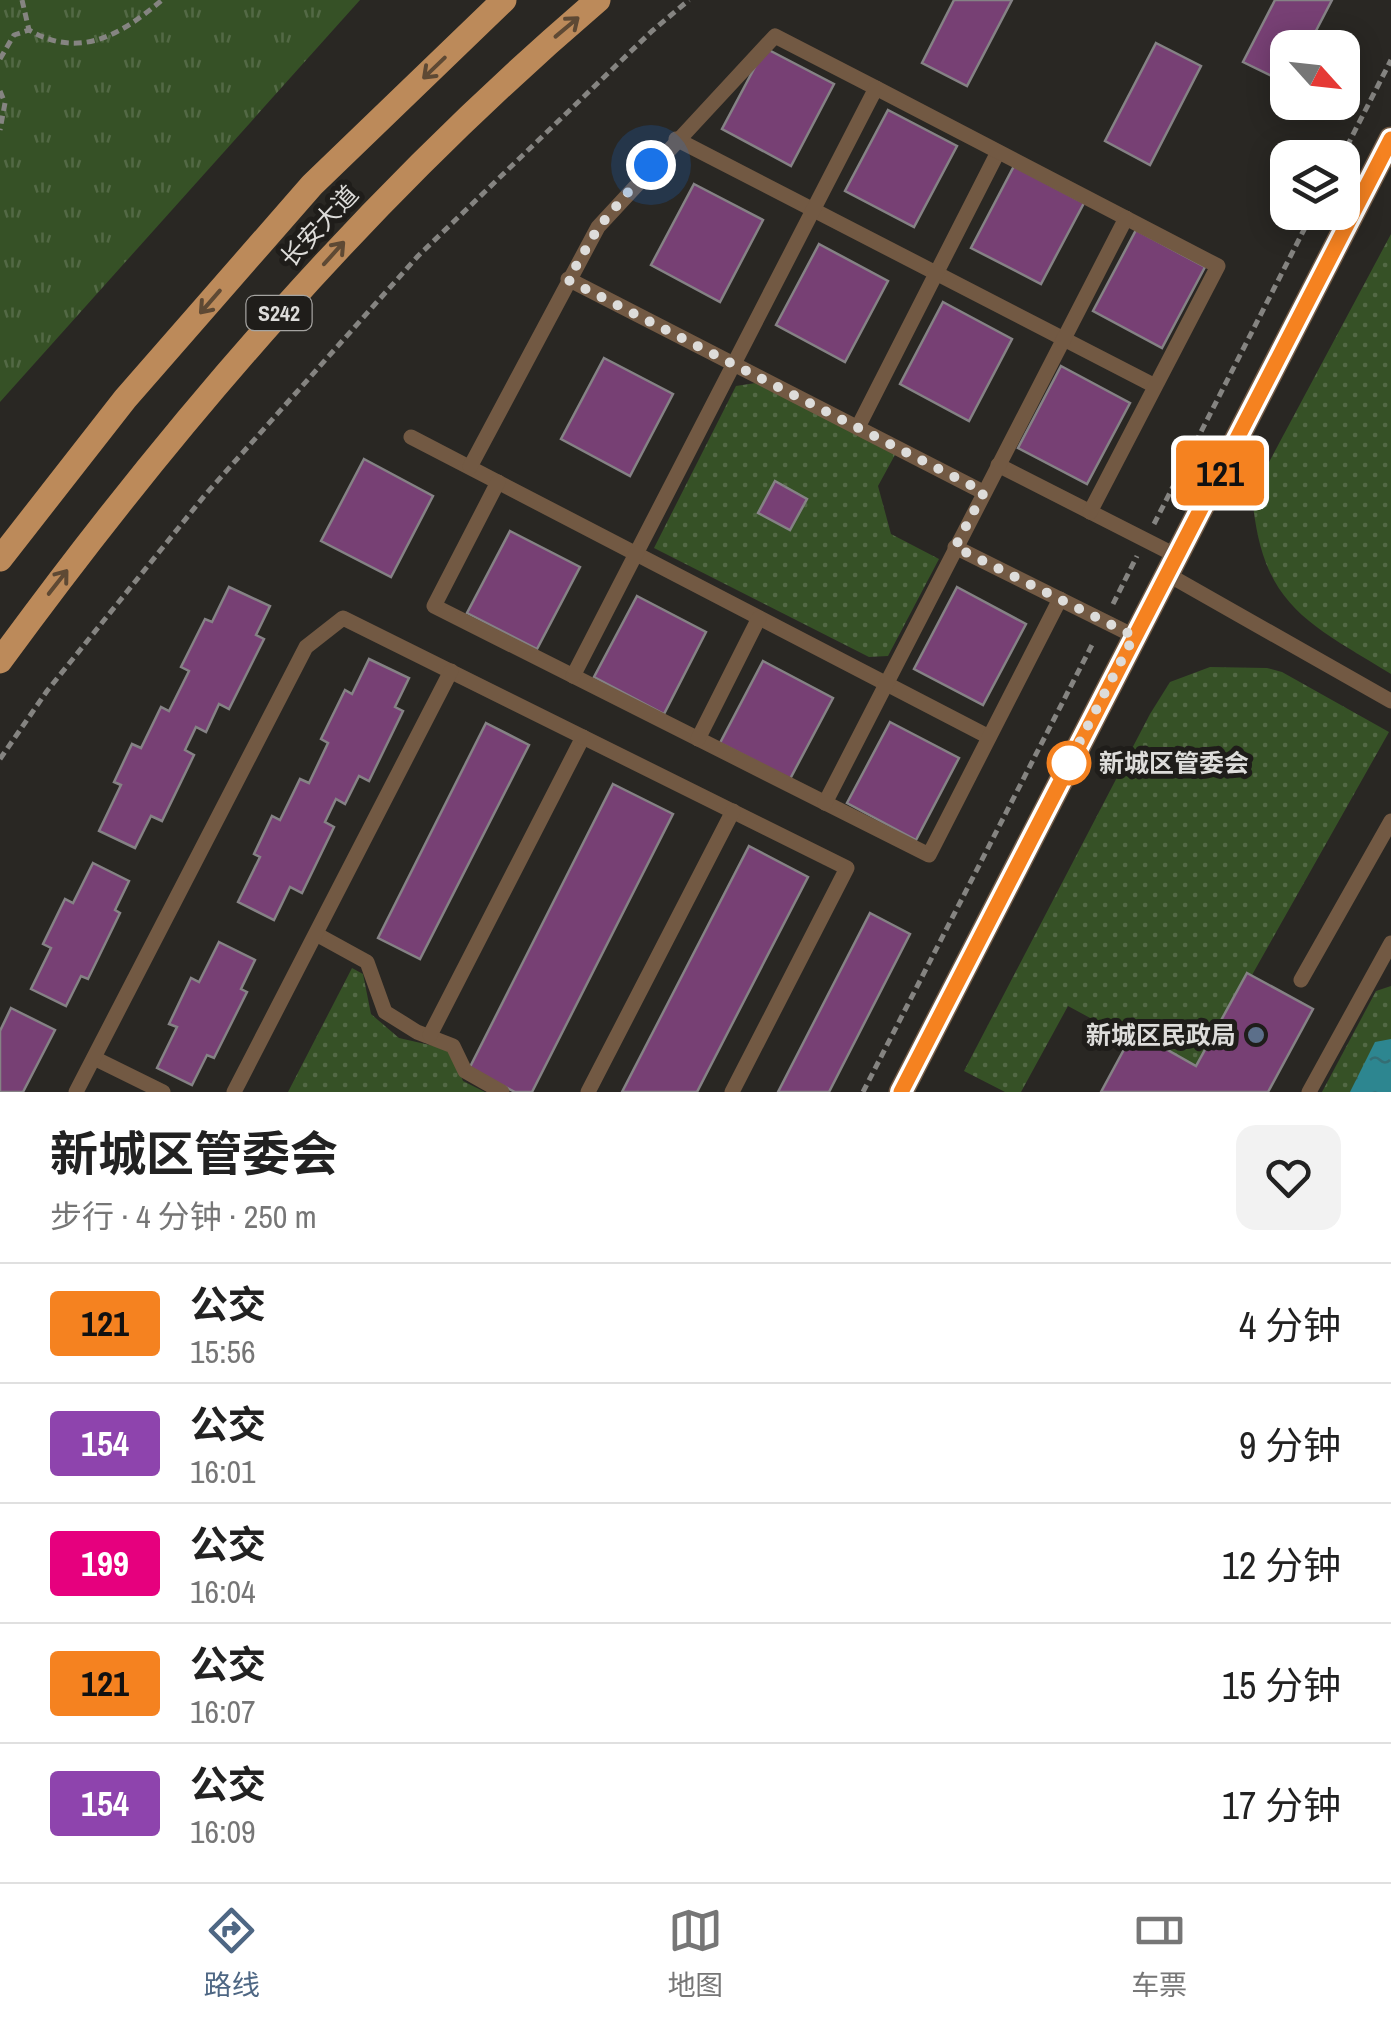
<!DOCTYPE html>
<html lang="zh">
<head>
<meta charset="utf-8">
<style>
	:root { --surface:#fff; --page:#f2f2f2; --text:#222; --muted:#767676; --line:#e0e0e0; --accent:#4e6784 }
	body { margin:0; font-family:"Archivo Narrow","Noto Sans SC",sans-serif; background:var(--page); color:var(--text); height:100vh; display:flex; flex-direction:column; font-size:38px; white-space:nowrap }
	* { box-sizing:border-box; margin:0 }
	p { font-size:32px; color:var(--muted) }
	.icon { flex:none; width:55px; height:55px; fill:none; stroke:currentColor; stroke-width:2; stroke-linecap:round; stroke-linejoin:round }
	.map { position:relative; height:1092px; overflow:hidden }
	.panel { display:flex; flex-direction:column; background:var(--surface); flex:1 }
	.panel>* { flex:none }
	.badge { padding:0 20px; border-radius:8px; font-size:35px; line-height:65px }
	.needle { width:65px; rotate:117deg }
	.fabs { position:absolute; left:1270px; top:30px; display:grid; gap:20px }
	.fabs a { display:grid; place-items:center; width:90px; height:90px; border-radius:20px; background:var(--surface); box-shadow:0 5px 25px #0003; font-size:50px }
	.you { position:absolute; width:50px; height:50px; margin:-25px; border:8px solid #fff; border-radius:50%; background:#1a73e8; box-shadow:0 0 0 15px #1a73e833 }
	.map>.badge { position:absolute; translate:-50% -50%; box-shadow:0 0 0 5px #fff }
	.round { display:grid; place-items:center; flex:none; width:105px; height:105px; border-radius:20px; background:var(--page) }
	.headline { display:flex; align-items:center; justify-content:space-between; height:170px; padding:0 50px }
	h1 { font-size:48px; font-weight:700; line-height:75px }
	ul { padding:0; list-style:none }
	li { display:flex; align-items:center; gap:30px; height:120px; padding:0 50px; border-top:2px solid var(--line) }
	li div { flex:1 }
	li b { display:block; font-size:38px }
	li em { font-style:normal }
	li .badge { min-width:110px; font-weight:700; text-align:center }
	.menu { display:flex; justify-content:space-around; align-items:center; height:140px; border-top:2px solid var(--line); background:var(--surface); font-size:28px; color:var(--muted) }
	.menu a { display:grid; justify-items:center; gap:5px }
	.menu .on { color:var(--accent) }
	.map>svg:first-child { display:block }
</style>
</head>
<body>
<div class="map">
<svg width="1391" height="1092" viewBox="0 0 1391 1092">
	<defs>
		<pattern id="grass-dots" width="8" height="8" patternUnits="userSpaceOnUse" patternTransform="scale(2.5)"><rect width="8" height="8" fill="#365126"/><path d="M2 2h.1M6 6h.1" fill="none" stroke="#536945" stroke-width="1.8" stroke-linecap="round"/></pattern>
		<pattern id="park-tufts" width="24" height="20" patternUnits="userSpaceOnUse" patternTransform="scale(2.5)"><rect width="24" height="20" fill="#365126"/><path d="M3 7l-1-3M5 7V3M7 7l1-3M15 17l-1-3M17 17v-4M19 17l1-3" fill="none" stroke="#536945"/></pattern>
		<pattern id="water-ripples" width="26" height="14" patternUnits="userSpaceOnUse" patternTransform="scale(2.5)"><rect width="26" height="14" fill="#2d8690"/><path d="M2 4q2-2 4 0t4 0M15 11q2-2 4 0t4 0" fill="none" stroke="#346e74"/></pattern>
	</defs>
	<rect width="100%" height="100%" fill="#292723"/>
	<g fill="url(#grass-dots)">
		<path d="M1391 234V674C1304 621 1261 604 1252 494Z"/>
		<path d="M762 382 896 453 878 486 891 534 939 559 888 656 869 657 654 548 736 386Z"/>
		<path d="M1210 667 1267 668 1282 672 1389 732 1252 975 1247 973 1196 1066 1134 1032 1129 1039 1068 1006 1021 1092H1005L964 1071 1150 714 1170 682Z"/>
		<path d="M352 968 363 974 371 1014 399 1038 443 1048 453 1056 463 1081 485 1092H288Z"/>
		<path d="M1391 986V1092H1322L1376 991Z"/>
	</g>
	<path fill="url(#park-tufts)" d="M0 0H360L0 402Z"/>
	<path fill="url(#water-ripples)" d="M1391 1039V1092H1350L1375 1042Z"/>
	<g fill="#774074" stroke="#858285" stroke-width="2.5">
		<path d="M954 0H1012L967 86 922 63Z"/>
		<path d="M1275 0H1332L1307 48H1288V84L1243 62Z"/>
		<path d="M1156 43 1201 66 1150 165 1105 141Z"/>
		<path d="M765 48 834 84 791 166 722 129Z"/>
		<path d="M888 110 957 146 914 227 845 191Z"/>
		<path d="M1014 166 1084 203 1041 284 971 248Z"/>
		<path d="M694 184 763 220 720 302 651 265Z"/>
		<path d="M1136 230 1205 267 1162 348 1093 311Z"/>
		<path d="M819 244 888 281 845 362 776 325Z"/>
		<path d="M943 302 1012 339 969 421 900 384Z"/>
		<path d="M604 358 673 394 630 476 561 439Z"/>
		<path d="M1061 366 1130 403 1087 484 1018 448Z"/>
		<path d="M364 459 433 496 391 577 321 541Z"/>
		<path d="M775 481 807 499 790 530 758 513Z"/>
		<path d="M510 531 580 567 537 649 467 613Z"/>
		<path d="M229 587 270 606 256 635 264 639 229 709 219 704 206 732 196 727 185 750 194 755 162 821 151 816 135 848 99 831 121 785 114 782 132 744 141 748 161 707 169 711 189 671 181 667 205 619 212 622Z"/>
		<path d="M957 587 1026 624 983 705 914 669Z"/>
		<path d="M637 596 706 632 664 714 594 677Z"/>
		<path d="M369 659 409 678 395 707 403 711 369 781 359 776 345 804 336 799 325 822 334 827 302 893 290 887 274 920 238 902 260 857 254 854 272 816 280 820 300 779 309 783 328 743 321 739 345 690 352 694Z"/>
		<path d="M763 661 833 698 790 779 720 743Z"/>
		<path d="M890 722 959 758 916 840 847 803Z"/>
		<path d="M486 723 529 745 420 959 378 938Z"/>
		<path d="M613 784 673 814 532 1092H515L469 1069Z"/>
		<path d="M749 846 808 877 697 1092H622Z"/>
		<path d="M93 863 129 881 115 910 120 913 88 979 81 976 66 1006 31 989 51 948 43 944 65 899 73 903Z"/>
		<path d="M870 913 910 934 829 1092H778Z"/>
		<path d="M219 942 255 960 241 989 247 992 214 1058 207 1055 192 1085 157 1068 177 1027 169 1024 191 978 199 982Z"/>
		<path d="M1247 973 1313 1009 1268 1092H1101L1134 1031 1196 1066Z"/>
		<path d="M11 1008 55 1030 23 1092H0V1031Z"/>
	</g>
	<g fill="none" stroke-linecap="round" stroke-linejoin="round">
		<g stroke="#858481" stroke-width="5" stroke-dasharray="8 5" stroke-linecap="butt">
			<path d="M22 0 29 30C80 60 122 34 162 0"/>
			<path d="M0 59 14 35 29 30"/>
			<path d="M0 91 5 103 0 130"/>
			<path d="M1341 158 1391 60"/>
			<path d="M1154 524 1313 212"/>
			<path d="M1113 604 1137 556"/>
			<path d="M0 759 47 691 205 495 418 256 652 31 689 0"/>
			<path d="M863 1092 1094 641"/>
		</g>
		<g stroke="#725943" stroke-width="15">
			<path d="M676 139 1155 386"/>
			<path d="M568 279 983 492"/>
			<path d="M858 427 998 152"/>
			<path d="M411 437 989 737"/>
			<path d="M998 465 1177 556"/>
			<path d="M470 467 598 227 775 36 876 88"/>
			<path d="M498 482 434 606 929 855 1060 599"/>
			<path d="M955 547 1134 636"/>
			<path d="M1167 574 1391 701"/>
			<path d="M573 676 876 88 1218 266 1090 512"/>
			<path d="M698 739 759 618"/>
			<path d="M825 803 1126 218"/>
			<path d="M316 934 367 962 385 1012 417 1032 453 1046 465 1071 502 1092"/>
			<path d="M1301 980 1391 821"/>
			<path d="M430 1035 583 737"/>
			<path d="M94 1058 163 1092"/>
			<path d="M76 1092 306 647 343 618 847 868 732 1092"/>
			<path d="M234 1092 451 671"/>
			<path d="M588 1092 733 811"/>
			<path d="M1309 1092 1391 943"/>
		</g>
		<path stroke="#725943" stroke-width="25" d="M901 1092 1391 139"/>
		<g stroke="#bc8a5a" stroke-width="25">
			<path d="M0 559 125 399 312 185 504 0"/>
			<path d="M0 661C176 420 371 194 598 0"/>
		</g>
	</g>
	<defs><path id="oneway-shaft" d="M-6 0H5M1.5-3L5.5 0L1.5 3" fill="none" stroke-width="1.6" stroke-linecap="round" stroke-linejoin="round" transform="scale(2.5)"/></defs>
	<g stroke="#5e4934">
		<use href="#oneway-shaft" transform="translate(567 27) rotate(-40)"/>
		<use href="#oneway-shaft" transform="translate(434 68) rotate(136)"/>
		<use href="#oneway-shaft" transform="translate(334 253) rotate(-48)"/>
		<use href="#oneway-shaft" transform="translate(210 302) rotate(131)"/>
		<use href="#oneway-shaft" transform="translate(58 582) rotate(-52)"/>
	</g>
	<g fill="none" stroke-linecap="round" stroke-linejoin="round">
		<g stroke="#fff" stroke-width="22">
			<path id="line" d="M901 1092 1391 139"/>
		</g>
		<use href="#line" stroke="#f58220" stroke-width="15"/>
		<path stroke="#dddcda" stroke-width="10" stroke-dasharray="0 18" d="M651 165 598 228 568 280 984 492 955 547 1134 636 1061 778 1069 763"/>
	</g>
	<circle fill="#fff" stroke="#f58220" stroke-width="5" cx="1069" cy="763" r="20"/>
	<circle fill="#5c6f8a" stroke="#1f1d1a" stroke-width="4" cx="1256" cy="1035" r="10"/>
	<g text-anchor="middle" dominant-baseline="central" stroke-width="10" stroke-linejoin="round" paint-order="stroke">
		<rect fill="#1f1d1a" stroke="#a4a3a0" stroke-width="2.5" x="246.5" y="296" width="65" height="34" rx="8"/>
		<g font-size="22" font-weight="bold" fill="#dddcda">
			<text x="279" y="313">S242</text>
		</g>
		<g font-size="25" fill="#dddcda" stroke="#1f1d1a">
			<text transform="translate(319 226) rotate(-47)">长安大道</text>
		</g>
		<g font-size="25" font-weight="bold" fill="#dddcda" stroke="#1f1d1a" text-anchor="start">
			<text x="1099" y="763">新城区管委会</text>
		</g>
		<g font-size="25" font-weight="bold" fill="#dddcda" stroke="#1f1d1a" text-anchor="end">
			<text x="1236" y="1035">新城区民政局</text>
		</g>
	</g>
</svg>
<div class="fabs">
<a><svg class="needle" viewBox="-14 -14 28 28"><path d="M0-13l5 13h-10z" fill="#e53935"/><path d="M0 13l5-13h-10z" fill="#767676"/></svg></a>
<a><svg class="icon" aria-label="layers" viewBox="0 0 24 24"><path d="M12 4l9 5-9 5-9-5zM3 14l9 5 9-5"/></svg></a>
</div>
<div class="you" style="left:651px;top:165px"></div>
<b class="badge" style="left:1220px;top:473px;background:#f58220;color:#111">121</b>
</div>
<section class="panel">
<div class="headline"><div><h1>新城区管委会</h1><p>步行 · 4 分钟 · 250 m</p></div><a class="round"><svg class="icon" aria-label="heart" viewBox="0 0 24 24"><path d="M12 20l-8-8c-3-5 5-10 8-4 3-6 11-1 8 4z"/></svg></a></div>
<ul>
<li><span class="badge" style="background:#f58220;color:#111">121</span><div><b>公交</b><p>15:56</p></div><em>4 分钟</em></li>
<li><span class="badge" style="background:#8e44ad;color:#fff">154</span><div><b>公交</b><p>16:01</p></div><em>9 分钟</em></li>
<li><span class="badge" style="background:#e6007e;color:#fff">199</span><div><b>公交</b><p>16:04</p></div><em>12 分钟</em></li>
<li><span class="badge" style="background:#f58220;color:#111">121</span><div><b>公交</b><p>16:07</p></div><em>15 分钟</em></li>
<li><span class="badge" style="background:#8e44ad;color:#fff">154</span><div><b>公交</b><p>16:09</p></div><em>17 分钟</em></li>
</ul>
</section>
<nav class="menu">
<a class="on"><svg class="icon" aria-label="directions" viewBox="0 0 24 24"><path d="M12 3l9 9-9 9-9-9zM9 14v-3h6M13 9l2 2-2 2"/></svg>路线</a>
<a><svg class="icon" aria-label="map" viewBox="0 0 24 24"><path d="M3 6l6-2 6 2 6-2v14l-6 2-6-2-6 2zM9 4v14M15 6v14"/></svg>地图</a>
<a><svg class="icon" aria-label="tickets" viewBox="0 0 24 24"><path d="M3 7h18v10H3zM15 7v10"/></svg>车票</a>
</nav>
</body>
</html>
